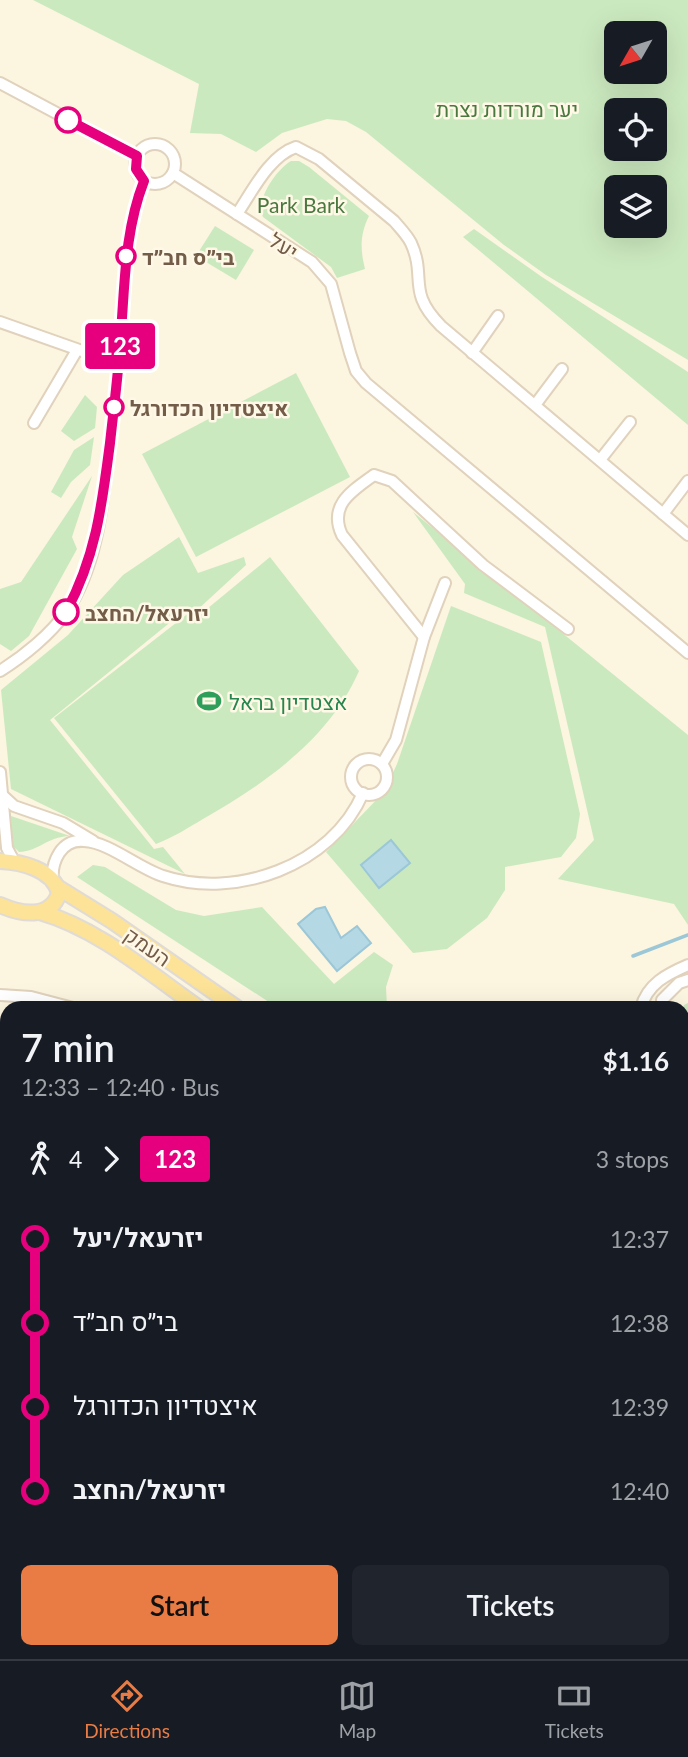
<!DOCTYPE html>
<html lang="en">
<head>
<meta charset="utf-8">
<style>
	:root { --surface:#171b24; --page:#20242c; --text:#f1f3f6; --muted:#9ea1a6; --line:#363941; --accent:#e87c44 }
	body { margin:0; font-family:Lato,Heebo,sans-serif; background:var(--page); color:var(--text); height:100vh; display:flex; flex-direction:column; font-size:26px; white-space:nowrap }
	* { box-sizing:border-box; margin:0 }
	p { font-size:23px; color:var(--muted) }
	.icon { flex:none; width:38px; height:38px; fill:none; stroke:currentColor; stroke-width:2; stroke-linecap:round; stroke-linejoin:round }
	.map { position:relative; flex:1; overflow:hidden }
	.panel { position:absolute; left:0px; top:1001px; width:690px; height:658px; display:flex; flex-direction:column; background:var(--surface); border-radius:21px 21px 0 0; box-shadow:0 7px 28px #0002 }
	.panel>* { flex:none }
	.badge { padding:0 14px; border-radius:5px; font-size:24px; line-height:46px }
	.needle { width:46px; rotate:231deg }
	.fabs { position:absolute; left:604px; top:21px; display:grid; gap:14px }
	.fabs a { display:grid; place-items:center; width:63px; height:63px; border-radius:10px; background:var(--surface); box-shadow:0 7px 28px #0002; font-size:35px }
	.map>.badge { position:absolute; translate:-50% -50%; box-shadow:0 0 0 4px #fff }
	.legs { display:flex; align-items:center; gap:10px; height:77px; padding:0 21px; font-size:23px }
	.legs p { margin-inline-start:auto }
	.head { display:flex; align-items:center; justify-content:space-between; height:119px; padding:0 21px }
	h1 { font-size:38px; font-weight:600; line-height:52px }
	.cta { display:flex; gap:14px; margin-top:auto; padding:14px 21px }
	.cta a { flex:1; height:80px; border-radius:10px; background:var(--accent); color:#111; font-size:28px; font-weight:600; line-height:80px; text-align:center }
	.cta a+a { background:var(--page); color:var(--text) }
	ul { padding:0 21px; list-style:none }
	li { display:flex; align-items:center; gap:24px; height:84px; font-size:26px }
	li i { display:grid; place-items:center; width:10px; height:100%; margin:0 9px; background:currentColor }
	li i::after { content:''; width:18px; height:18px; margin:-9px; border:5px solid; border-radius:50%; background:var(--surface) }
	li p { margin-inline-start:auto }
	li:first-child i { background:linear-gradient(#0000 50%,currentColor 0) }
	li:last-child i { background:linear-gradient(currentColor 50%,#0000 0) }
	.tabs { display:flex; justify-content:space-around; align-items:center; height:98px; border-top:2px solid var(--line); background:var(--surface); font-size:19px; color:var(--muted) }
	.tabs a { display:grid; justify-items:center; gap:4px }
	.tabs .selected { color:var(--accent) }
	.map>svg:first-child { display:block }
</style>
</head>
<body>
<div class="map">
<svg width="688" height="1659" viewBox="0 0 688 1659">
	<rect width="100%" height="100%" fill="#fcf5e0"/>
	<g fill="#cbe9bf" fill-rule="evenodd">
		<path d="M33 0H688V360L546 275 504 245 366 132 346 121 327 119 282 133 256 152 221 134 190 133 199 84ZM616 33H654V72H616ZM616 110H654V149H616ZM616 187H654V226H616Z"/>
		<path d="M291 161H299L309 167 369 216C360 234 360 249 365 269L337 278 331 267 263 217C255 200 276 170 291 161Z"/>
		<path d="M215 226 254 250 236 280 196 256Z"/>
		<path d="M474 229 542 277 688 372V425L463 237Z"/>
		<path d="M296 373 350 477 196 557 142 454Z"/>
		<path d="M85 395 97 407 95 428 74 441 61 431Z"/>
		<path d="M94 437 90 465 71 482 61 498 51 492 74 450Z"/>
		<path d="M92 476 72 537 77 549 29 636 11 651 0 644V589L21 582Z"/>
		<path d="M413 512 688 735V925L674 904 558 879 594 840 545 627 464 593 465 584Z"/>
		<path d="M179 537 198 573 244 557 246 565 195 612 189 607 50 720 154 849 163 847 185 874 11 789 1 690 68 635 123 575Z"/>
		<path d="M270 557 359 671C330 738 265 784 203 819 188 828 172 838 156 844L54 718 190 612 196 618Z"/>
		<path d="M451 606 541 642 580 814 576 838 561 857 505 867V890L487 918 447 949 413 953 326 852 384 792 397 764Z"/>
		<path d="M11 816 70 836C46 837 40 851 19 852L12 845Z"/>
		<path d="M93 865 105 867 176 910 204 916 262 907 334 984 374 952 393 965 386 987 387 1008H278L77 877Z"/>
		<path d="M688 1003V1078L683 1064 682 1010 684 1005Z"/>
		<path d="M7 1583V1652H36L23 1659H0V1590Z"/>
	</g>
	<g fill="#b5d8e5" stroke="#9bc7d7" stroke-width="2">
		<path d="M391 840 410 863 379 888 361 865Z"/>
		<path d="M325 907 341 938 357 926 371 943 337 971 298 924 316 909Z"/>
	</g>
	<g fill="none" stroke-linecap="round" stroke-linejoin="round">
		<path stroke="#9bc7d7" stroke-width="3.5" d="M633 956 688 935"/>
		<g stroke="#e0d2bc" stroke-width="14">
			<g id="minor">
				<path d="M0 83 137 156"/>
				<circle cx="155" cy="164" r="20"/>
				<path d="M173 173 312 262 331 284 350 353 356 371 366 383 688 653"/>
				<path d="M237 214C252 192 269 156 296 147L319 159 394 221C400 228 407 235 411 243 427 278 406 291 441 326L688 535"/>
				<path d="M0 322 119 364"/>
				<path d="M472 353 498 316"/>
				<path d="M535 405 562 369"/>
				<path d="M34 423 77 350"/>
				<path d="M600 460 630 422"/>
				<path d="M663 514 688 481"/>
				<path d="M424 637 342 535C328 505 352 491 374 475L392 481 483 565 568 629"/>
				<path d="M0 671C24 656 51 634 67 611 99 562 103 499 110 443 115 402 119 362 122 321 125 273 126 227 144 181"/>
				<circle cx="369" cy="777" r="18"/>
				<path d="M382 764 396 740 424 637 445 583"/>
				<path d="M0 772 7 848 15 863"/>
				<path d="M2 795 14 806 63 823 93 841"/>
				<path d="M53 881C51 862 61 839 84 841 109 842 138 868 163 876 235 900 332 866 363 793"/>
				<path d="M0 995 31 997 73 1008"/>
				<path d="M641 1008C647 984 667 974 688 965"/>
				<path d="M662 1008V1000L679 983 688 980"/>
				<path d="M0 1083 7 1084"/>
				<path d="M0 1092H7"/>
				<path d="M682 1103 688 1118"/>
				<path d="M682 1163 688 1181"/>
				<path d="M2 1398 7 1403"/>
				<path d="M682 1467 688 1471"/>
				<path d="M682 1486 688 1490"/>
				<path d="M0 1511 7 1504"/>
			</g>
		</g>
		<g stroke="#e0dbd7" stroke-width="18">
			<g id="major">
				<path d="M0 861C21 862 53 869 59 893 51 920 20 914 0 905"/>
				<path d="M57 887 112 921 237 1008"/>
				<path d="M40 912C99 929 149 973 199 1008"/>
				<path d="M273 1659 281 1652"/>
				<path d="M307 1659 316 1652"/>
			</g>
		</g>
		<use href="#minor" stroke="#fff" stroke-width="10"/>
		<use href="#major" stroke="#fce398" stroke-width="14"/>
	</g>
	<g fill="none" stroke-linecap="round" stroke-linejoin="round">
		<g stroke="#fff" stroke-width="16">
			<path id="line-1" d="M66 612C96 556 102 505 110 443 114 406 119 369 121 332 125 280 125 230 144 181L136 169 137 156 68 120"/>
		</g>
		<use href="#line-1" stroke="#e6007e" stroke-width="10"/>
	</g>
	<defs>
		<g id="stadium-bare" transform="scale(1.89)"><path d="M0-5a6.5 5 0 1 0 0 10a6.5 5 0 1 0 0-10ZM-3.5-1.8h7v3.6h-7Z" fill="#2e9e5b" stroke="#fff8e6" stroke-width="2.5" paint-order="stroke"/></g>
	</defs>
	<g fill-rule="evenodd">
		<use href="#stadium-bare" x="209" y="701"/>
	</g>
	<g fill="#fff" stroke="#e6007e" stroke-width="3.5">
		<circle cx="68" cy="120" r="12"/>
		<circle cx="126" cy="256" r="9"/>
		<circle cx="114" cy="407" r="9"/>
		<circle cx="66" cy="612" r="12"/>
	</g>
	<g text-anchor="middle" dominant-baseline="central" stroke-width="5" stroke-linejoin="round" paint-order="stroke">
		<g font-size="21" fill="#4a7940" stroke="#fff8e6">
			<text x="507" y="108">יער מורדות נצרת</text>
			<text x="301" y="204">Park Bark</text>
		</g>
		<g font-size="21" fill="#735c48" stroke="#fff8e6">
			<text transform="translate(284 245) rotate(33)">יעל</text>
			<text transform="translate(148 946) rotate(35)">העמק</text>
		</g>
		<g font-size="21" font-weight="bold" fill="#735c48" stroke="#fff8e6" text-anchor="start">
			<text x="142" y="256">בי״ס חב״ד</text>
			<text x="130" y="407">איצטדיון הכדורגל</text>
			<text x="85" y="612">יזרעאל/החצב</text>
		</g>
		<g font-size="21" fill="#27864d" stroke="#fff8e6" text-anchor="start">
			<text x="229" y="701">אצטדיון בראל</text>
		</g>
	</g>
</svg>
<div class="fabs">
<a><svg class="needle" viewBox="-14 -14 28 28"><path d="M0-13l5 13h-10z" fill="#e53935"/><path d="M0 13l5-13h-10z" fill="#9ea1a6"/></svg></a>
<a><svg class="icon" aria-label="locate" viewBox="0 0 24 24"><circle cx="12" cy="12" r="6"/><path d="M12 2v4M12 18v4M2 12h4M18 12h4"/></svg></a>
<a><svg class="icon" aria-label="layers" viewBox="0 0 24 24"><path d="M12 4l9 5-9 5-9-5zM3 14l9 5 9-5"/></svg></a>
</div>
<b class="badge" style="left:120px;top:346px;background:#e6007e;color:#fff">123</b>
<section class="panel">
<div class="head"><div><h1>7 min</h1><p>12:33 – 12:40 · Bus</p></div><b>$1.16</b></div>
<div class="legs"><svg class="icon" aria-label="walk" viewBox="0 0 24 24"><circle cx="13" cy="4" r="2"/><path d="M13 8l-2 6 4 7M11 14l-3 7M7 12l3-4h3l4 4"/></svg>4<svg class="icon" aria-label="forward" viewBox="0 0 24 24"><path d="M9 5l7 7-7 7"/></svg><b class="badge" style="background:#e6007e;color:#fff">123</b><p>3 stops</p></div>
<ul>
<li><i style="color:#e6007e"></i><b>יזרעאל/יעל</b><p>12:37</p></li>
<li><i style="color:#e6007e"></i><span>בי״ס חב״ד</span><p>12:38</p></li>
<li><i style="color:#e6007e"></i><span>איצטדיון הכדורגל</span><p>12:39</p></li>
<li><i style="color:#e6007e"></i><b>יזרעאל/החצב</b><p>12:40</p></li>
</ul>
<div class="cta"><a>Start</a><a>Tickets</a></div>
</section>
</div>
<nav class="tabs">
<a class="selected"><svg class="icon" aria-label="directions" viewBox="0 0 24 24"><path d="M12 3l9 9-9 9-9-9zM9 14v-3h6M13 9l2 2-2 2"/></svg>Directions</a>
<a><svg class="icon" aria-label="map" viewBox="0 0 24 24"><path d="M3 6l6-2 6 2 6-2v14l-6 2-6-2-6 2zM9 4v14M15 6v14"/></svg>Map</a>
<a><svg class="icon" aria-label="tickets" viewBox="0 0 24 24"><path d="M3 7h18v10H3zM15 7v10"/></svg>Tickets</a>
</nav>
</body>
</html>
